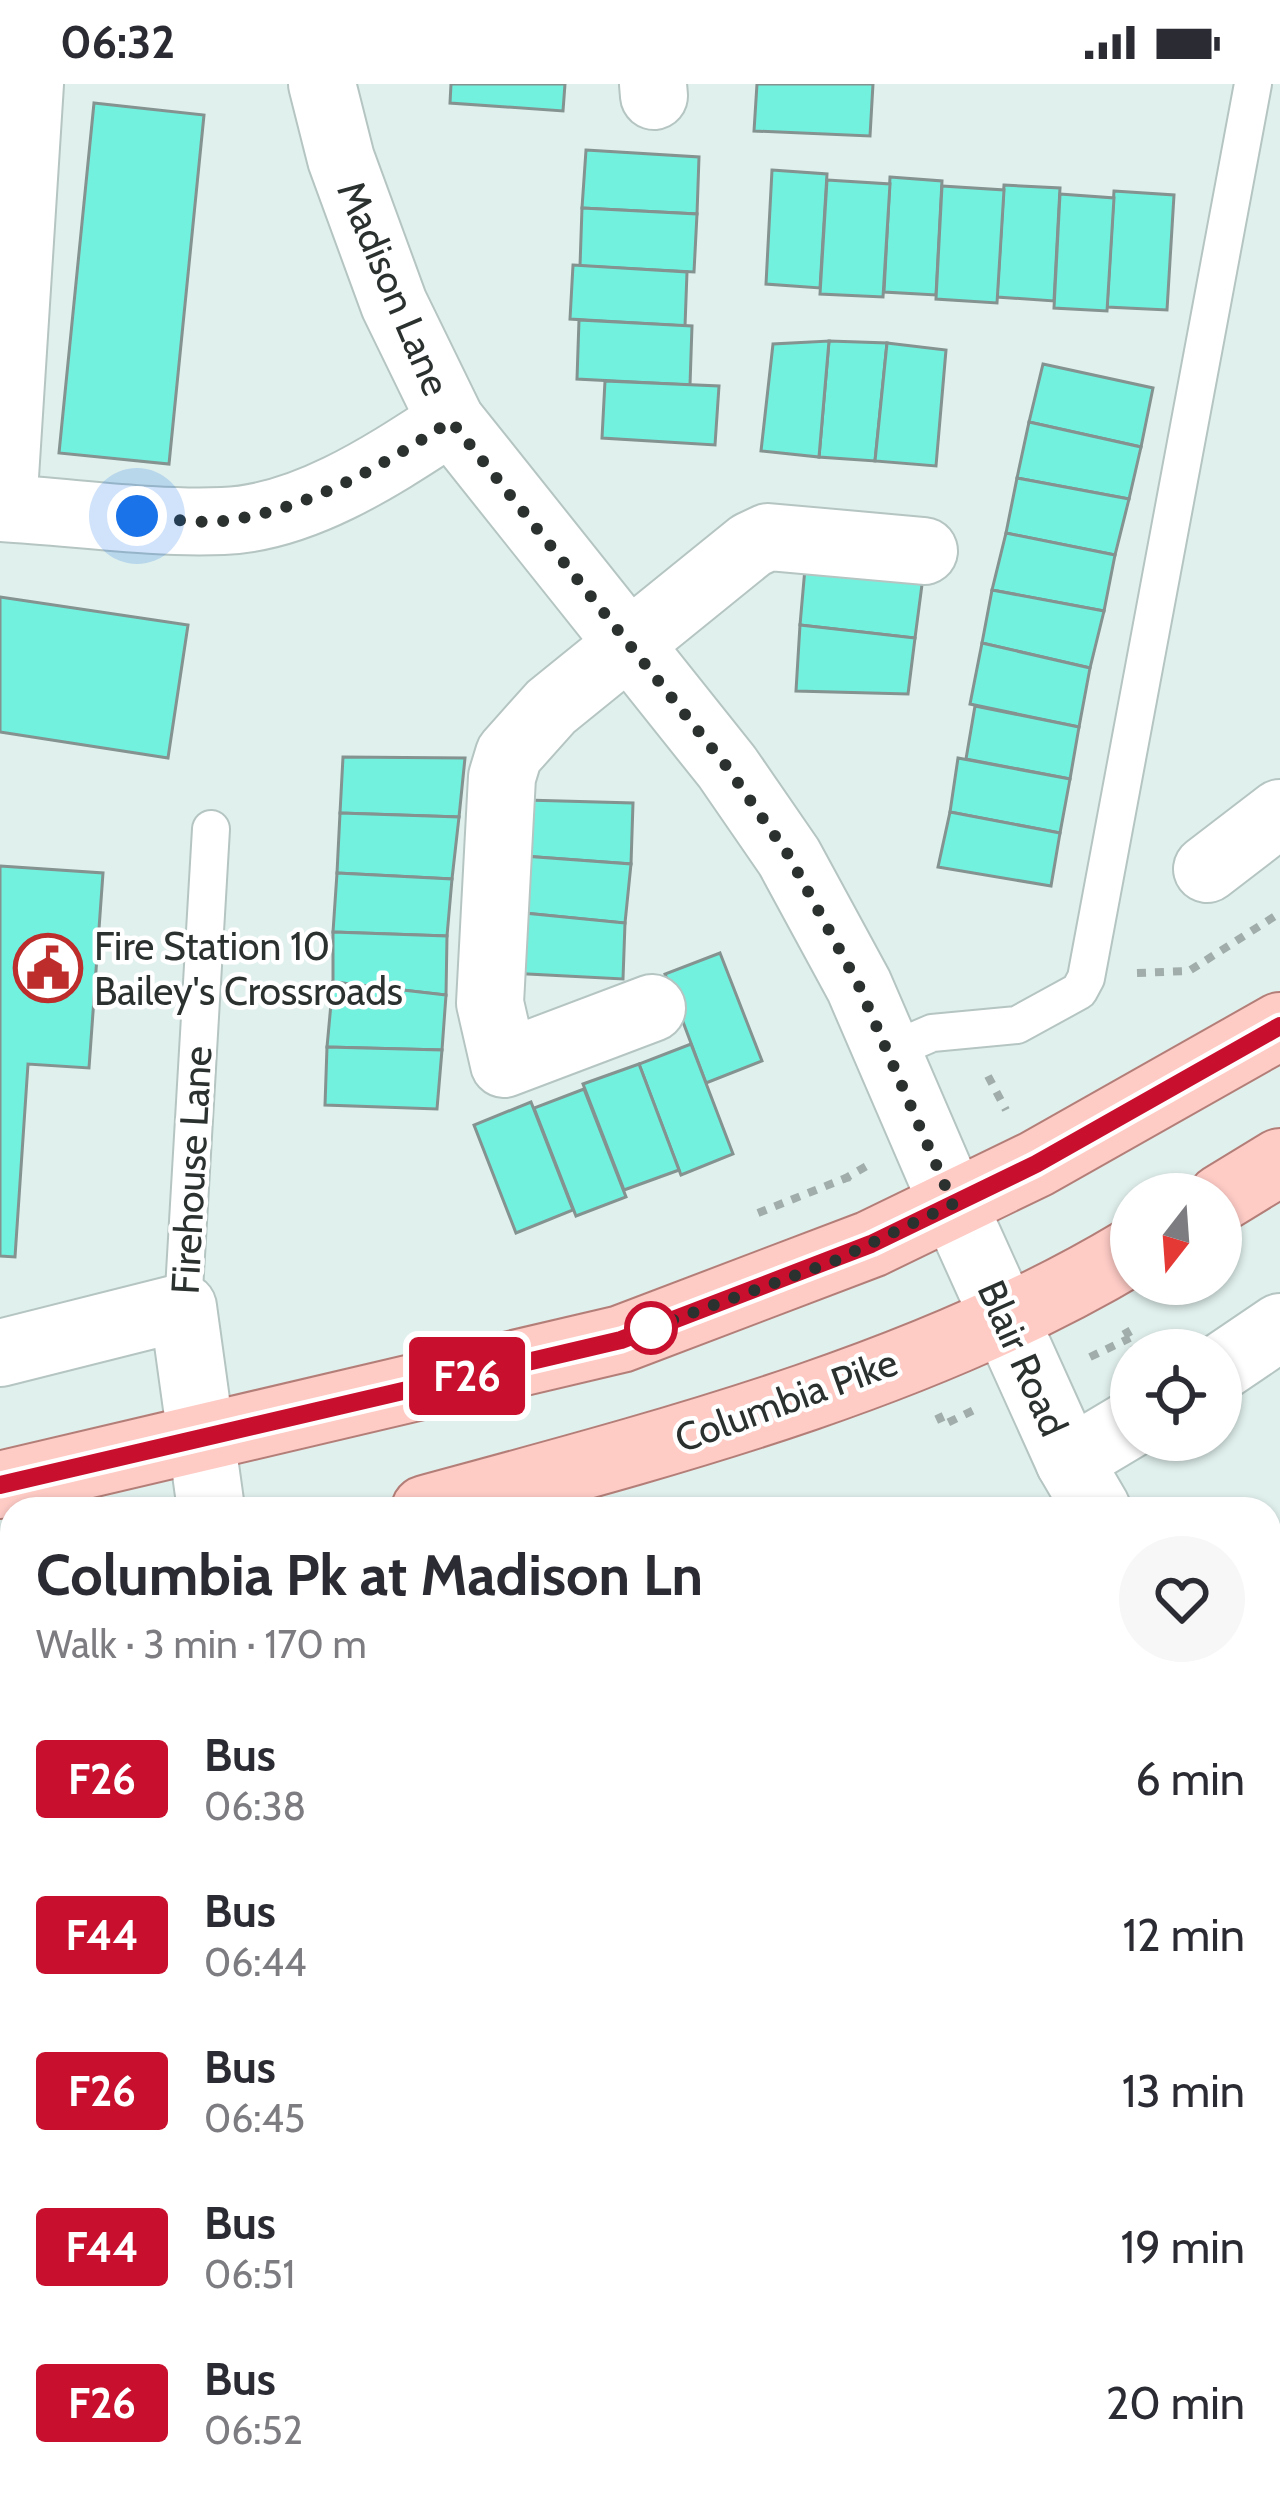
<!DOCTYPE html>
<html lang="en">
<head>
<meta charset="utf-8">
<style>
	:root { --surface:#fff; --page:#f7f7f7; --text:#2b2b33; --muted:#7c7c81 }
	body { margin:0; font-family:Cabin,sans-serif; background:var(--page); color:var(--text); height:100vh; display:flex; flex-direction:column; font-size:45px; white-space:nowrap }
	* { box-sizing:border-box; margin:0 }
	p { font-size:39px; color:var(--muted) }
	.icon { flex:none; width:66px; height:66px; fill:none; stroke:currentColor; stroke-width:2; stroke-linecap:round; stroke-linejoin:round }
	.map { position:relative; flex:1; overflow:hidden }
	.drawer { position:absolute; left:0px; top:1413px; width:1281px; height:1008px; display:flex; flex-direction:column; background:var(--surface); border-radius:36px 36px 0 0; box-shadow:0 3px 9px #0004 }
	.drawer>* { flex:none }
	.badge { padding:0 24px; border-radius:9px; font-size:42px; line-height:78px }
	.needle { width:78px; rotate:197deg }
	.fabs { position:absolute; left:1110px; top:1089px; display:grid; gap:24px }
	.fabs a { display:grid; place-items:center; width:132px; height:132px; border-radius:50%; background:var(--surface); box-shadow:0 3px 9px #0004; font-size:60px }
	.you { position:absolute; width:60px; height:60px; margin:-30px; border:9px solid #fff; border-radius:50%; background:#1a73e8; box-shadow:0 0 0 18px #1a73e833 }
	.map>.badge { position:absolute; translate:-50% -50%; box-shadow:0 0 0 6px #fff }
	.round { display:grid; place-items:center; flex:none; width:126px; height:126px; border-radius:63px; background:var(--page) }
	.summary { display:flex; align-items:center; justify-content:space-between; height:204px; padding:0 36px }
	h1 { font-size:57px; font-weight:700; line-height:90px }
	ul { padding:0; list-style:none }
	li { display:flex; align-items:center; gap:36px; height:156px; padding:0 36px }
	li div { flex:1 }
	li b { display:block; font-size:45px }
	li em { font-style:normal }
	li .badge { min-width:132px; font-weight:700; text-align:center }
	.status { display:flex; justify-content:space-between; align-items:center; height:84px; padding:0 60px; background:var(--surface); direction:ltr }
	.status svg { height:33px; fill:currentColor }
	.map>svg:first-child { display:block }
</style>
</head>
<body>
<div class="status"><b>06:32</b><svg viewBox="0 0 49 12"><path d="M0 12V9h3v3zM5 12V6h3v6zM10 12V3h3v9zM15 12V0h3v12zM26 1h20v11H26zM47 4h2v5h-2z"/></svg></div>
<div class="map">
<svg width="1280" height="2421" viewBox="0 0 1280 2421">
	<rect width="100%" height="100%" fill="#e0f0ed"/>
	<g fill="#72f1df" stroke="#849290" stroke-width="3">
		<path d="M451 0H565L563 27 450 19Z"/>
		<path d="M757 0H873L870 52 754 47Z"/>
		<path d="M94 19 204 31 169 380 59 369Z"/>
		<path d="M586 66 699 73 697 130 582 124Z"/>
		<path d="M772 86 827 90 820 204 766 200Z"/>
		<path d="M890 93 942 97 936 211 884 208Z"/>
		<path d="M827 96 890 100 883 213 820 210Z"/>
		<path d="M1004 101 1060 104 1054 217 997 213Z"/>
		<path d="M942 102 1004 106 997 219 936 215Z"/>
		<path d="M1114 107 1174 111 1167 226 1107 223Z"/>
		<path d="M1060 110 1114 114 1107 227 1054 224Z"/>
		<path d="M582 124 697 130 694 188 580 182Z"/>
		<path d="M573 181 687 188 685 242 570 235Z"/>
		<path d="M579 236 692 242 690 301 577 295Z"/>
		<path d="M829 257 887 259 875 377 819 373Z"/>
		<path d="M829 257 819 373 761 367 773 260Z"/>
		<path d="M887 259 946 266 936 382 875 377Z"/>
		<path d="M1043 280 1153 304 1141 363 1029 338Z"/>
		<path d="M605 297 719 302 715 361 602 354Z"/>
		<path d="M1029 338 1141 363 1129 415 1017 394Z"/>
		<path d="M1017 394 1129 415 1115 471 1006 449Z"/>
		<path d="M1006 449 1115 471 1104 527 992 506Z"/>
		<path d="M805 484 923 493 915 554 800 541Z"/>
		<path d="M992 506 1104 527 1090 584 982 559Z"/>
		<path d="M0 513 188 541 168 674 0 648Z"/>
		<path d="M800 541 915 554 908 610 796 607Z"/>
		<path d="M982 559 1090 584 1079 643 970 620Z"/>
		<path d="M975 622 1079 643 1070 695 966 675Z"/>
		<path d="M343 673 465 674 459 733 340 729Z"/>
		<path d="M958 674 1070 695 1060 749 950 728Z"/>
		<path d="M525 716 633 719 631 780 523 772Z"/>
		<path d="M950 728 1060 749 1051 802 938 783Z"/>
		<path d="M340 729 459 733 452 795 337 789Z"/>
		<path d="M523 772 631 780 625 839 514 828Z"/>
		<path d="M0 782 103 789 89 984 28 980 15 1173 0 1172Z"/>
		<path d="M337 789 452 795 447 852 333 848Z"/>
		<path d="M514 828 625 839 623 895 509 889Z"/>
		<path d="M333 848 447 852 446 911 333 898Z"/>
		<path d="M720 869 762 977 706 999 665 890Z"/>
		<path d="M333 898 446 911 442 966 327 963Z"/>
		<path d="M691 960 733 1070 681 1091 639 980Z"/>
		<path d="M327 963 442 966 437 1025 325 1021Z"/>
		<path d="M639 980 679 1086 624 1106 583 1000Z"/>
		<path d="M584 1005 626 1113 576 1132 534 1024Z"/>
		<path d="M531 1018 573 1126 516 1149 474 1041Z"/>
		<path d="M1269 2316 1280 2318V2421H1227L1230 2409H1269Z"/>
		<path d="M765 2409H855L852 2421H762Z"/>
	</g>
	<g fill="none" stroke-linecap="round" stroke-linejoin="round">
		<g stroke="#b5c5c2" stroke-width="40">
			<g id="lane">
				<path d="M888 968 932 949 1017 941 1079 907 1086 894 1253 0"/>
				<path d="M183 1223 211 745"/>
				<path d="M1269 2136 1280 2139"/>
			</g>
		</g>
		<g stroke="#b5c5c2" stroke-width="70">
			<g id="street">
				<path d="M322 0 341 75 394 220 451 337 727 683 789 773 859 902 953 1120"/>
				<path d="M653 0 654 12"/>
				<path d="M0 424C73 428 150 440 223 437 305 434 385 380 451 337"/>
				<path d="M3 424 30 0"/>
				<path d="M1207 785 1280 729"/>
				<path d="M652 924 504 980 490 919 502 693 509 670 551 623 751 461 768 453 924 467"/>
				<path d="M0 1269 183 1223 211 1425"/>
				<path d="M1221 1283 1280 1243"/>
				<path d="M1069 1377 1131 1340"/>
			</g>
		</g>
		<g stroke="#b5c5c2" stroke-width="70">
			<g id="secondary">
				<path d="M953 1120 1069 1377 1097 1425"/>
				<path d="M1067 2421 1070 2409"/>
			</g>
		</g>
		<g stroke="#b47e78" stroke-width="70">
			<g id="primary">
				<path d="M1221 1114 1280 1078"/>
				<path d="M0 1401 621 1255 871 1160 1036 1080 1280 942"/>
				<path d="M425 1425C660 1361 921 1294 1131 1168"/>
				<path d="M0 1519 12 1516"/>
			</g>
		</g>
		<g stroke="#a0adaa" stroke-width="8" stroke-dasharray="9 9" stroke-linecap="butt">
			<path d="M1137 889 1189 887 1280 829"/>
			<path d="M988 992 1006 1026"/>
			<path d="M847 1098 846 1094 870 1080"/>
			<path d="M758 1129 846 1094"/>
			<path d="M1125 1245 1137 1266"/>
			<path d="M1090 1273 1130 1254"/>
			<path d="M938 1330 943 1341 978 1324"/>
		</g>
		<use href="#lane" stroke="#fff" stroke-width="36"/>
		<use href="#street" stroke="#fff" stroke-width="66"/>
		<use href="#secondary" stroke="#fff" stroke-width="66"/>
		<use href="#primary" stroke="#fecbc5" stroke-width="66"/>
	</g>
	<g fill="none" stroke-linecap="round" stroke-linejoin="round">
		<g stroke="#fff" stroke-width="27">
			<path id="line" d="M0 1401 621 1256 871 1160 1036 1080 1280 942"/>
		</g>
		<use href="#line" stroke="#c8102e" stroke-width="18"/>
		<path stroke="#2a312f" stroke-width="12" stroke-dasharray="0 21.6" d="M137 432C167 434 201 441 230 436 312 424 383 381 451 337L727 683 789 772 859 902 953 1120 832 1178 651 1244"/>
	</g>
	<defs>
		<g id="civic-ring" transform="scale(3.45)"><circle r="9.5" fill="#fff" stroke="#bc2d2b" stroke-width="1.5"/><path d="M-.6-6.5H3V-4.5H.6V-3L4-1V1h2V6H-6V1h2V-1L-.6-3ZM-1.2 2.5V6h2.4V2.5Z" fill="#bc2d2b"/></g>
	</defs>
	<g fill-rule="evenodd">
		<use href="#civic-ring" x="48" y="884"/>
	</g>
	<circle fill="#fff" stroke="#c8102e" stroke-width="6" cx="651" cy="1244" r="24"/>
	<g text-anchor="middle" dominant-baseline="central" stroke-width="9" stroke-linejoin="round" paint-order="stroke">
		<g font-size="39" fill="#2a312f" stroke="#fff">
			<text transform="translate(394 204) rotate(67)">Madison Lane</text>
			<text transform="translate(191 1086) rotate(-87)">Firehouse Lane</text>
			<text transform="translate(1023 1274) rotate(66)">Blair Road</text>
			<text transform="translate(786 1316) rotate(-20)">Columbia Pike</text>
		</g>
		<g font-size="39" fill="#2a312f" stroke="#fff" text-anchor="start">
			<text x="94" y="862">Fire Station 10<tspan x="94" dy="45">Bailey's Crossroads</tspan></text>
		</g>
	</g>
</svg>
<div class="fabs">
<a><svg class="needle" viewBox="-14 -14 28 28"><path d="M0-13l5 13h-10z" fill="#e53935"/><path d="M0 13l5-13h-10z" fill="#7c7c81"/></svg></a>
<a><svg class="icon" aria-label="locate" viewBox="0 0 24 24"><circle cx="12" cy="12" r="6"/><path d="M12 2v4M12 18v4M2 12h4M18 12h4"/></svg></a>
</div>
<div class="you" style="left:137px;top:432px"></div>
<b class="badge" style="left:467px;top:1292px;background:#c8102e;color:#fff">F26</b>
<section class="drawer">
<div class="summary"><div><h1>Columbia Pk at Madison Ln</h1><p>Walk · 3 min · 170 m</p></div><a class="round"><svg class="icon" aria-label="heart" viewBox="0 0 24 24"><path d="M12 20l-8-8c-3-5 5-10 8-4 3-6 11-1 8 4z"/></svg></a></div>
<ul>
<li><span class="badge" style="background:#c8102e;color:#fff">F26</span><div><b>Bus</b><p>06:38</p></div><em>6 min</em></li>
<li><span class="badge" style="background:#c8102e;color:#fff">F44</span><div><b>Bus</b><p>06:44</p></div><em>12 min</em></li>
<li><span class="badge" style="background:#c8102e;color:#fff">F26</span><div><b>Bus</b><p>06:45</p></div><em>13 min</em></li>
<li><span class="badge" style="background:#c8102e;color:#fff">F44</span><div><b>Bus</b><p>06:51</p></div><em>19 min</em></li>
<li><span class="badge" style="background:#c8102e;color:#fff">F26</span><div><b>Bus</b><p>06:52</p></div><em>20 min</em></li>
</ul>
</section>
</div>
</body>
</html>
